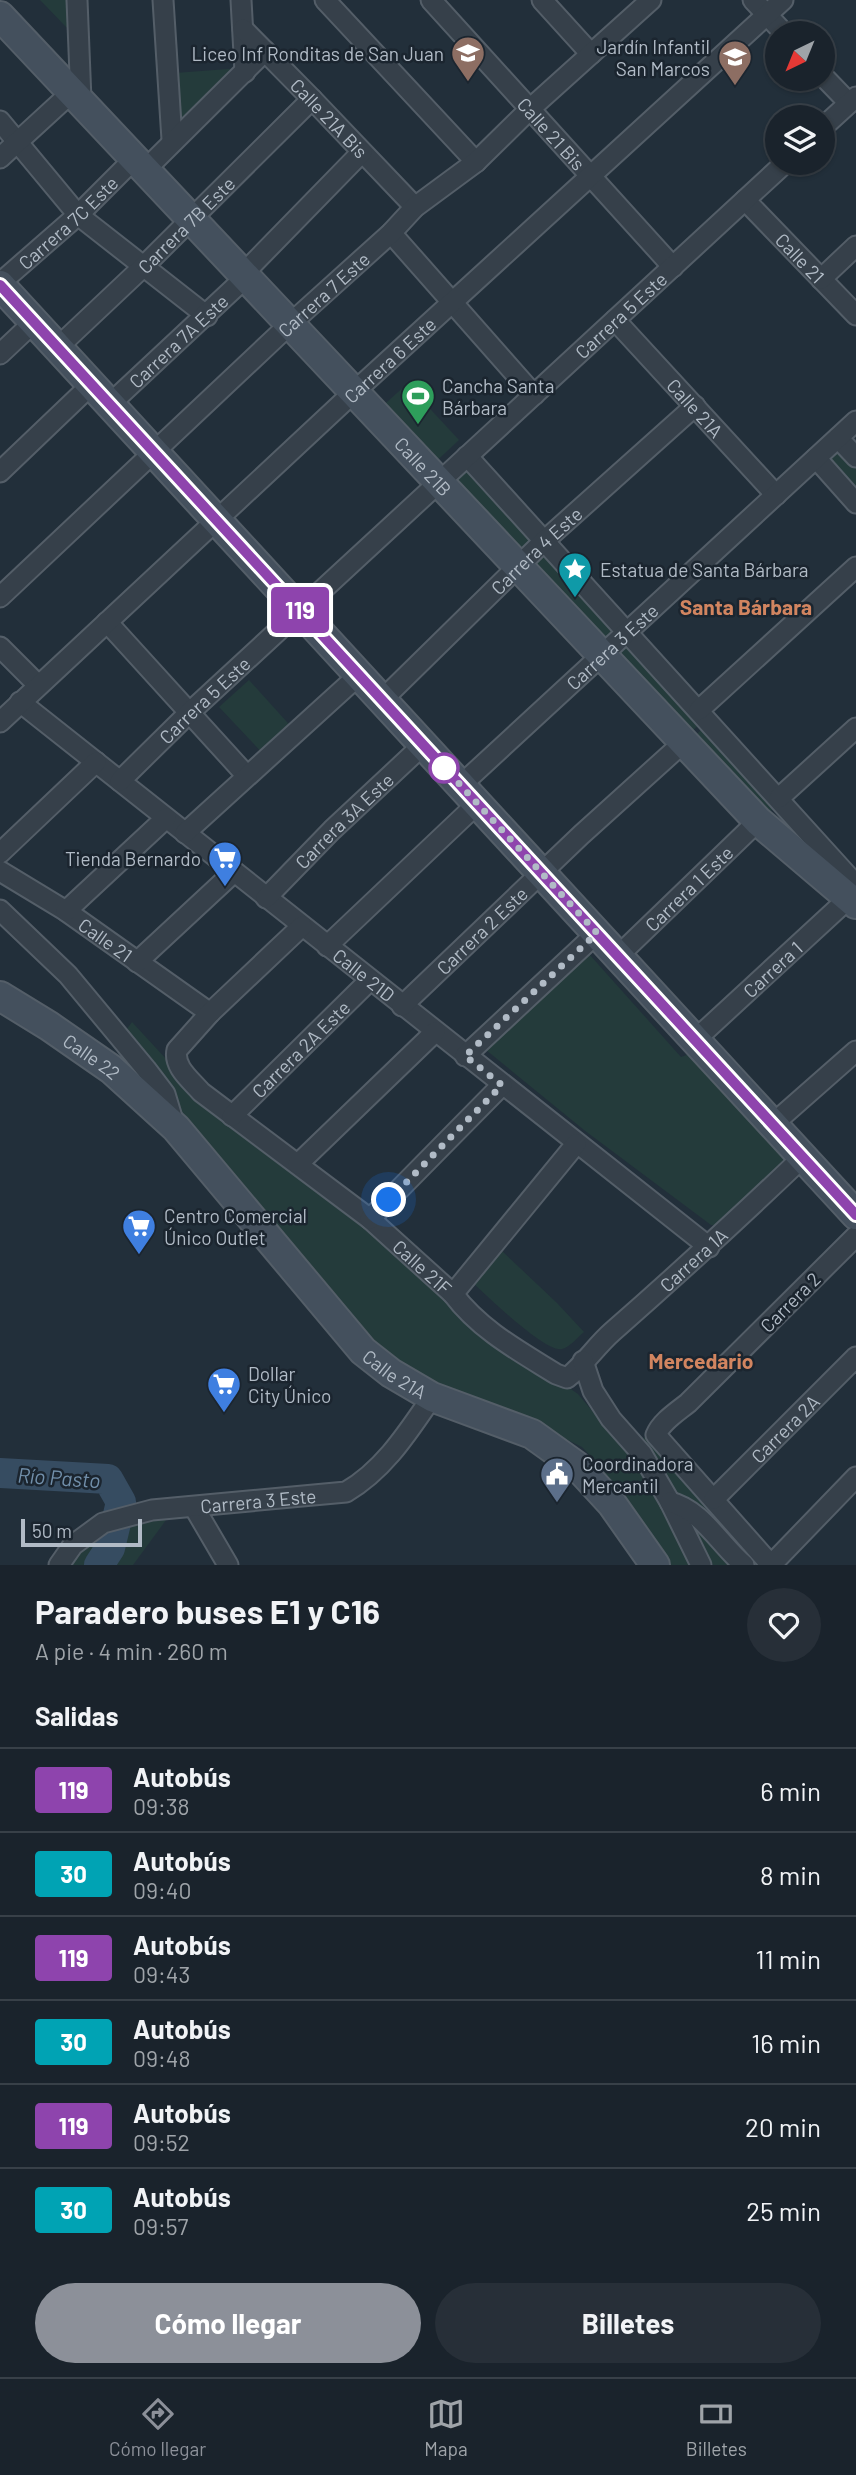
<!DOCTYPE html>
<html lang="es">
<head>
<meta charset="utf-8">
<style>
	:root { --surface:#1a232c; --page:#272f38; --text:#f1f3f6; --muted:#9fa4a9; --line:#384048; --accent:#8c9099 }
	body { margin:0; font-family:Barlow,sans-serif; background:var(--page); color:var(--text); height:100vh; display:flex; flex-direction:column; font-size:26px; white-space:nowrap }
	* { box-sizing:border-box; margin:0 }
	p { font-size:23px; color:var(--muted) }
	.icon { flex:none; width:38px; height:38px; fill:none; stroke:currentColor; stroke-width:2; stroke-linecap:round; stroke-linejoin:round }
	.map { position:relative; height:1565px; overflow:hidden }
	.side { display:flex; flex-direction:column; background:var(--surface); flex:1 }
	.side>* { flex:none }
	.badge { padding:0 14px; border-radius:5px; font-size:24px; line-height:46px }
	.needle { width:46px; rotate:223deg }
	.fabs { position:absolute; left:765px; top:21px; display:grid; gap:14px }
	.fabs a { display:grid; place-items:center; width:70px; height:70px; border-radius:50%; background:var(--surface); box-shadow:0 2px 5px #0004,0 0 0 2px var(--line); font-size:35px }
	.scale { position:absolute; left:21px; bottom:18px; width:121px; box-sizing:border-box; padding-left:7px; border:4px solid #b1bbc6; border-top:0; font-size:19px; line-height:24px; white-space:nowrap; color:#b1bbc6; -webkit-text-stroke:5px #1b252f; paint-order:stroke }
	.you { position:absolute; width:35px; height:35px; margin:-18px; border:5px solid #fff; border-radius:50%; background:#1a73e8; box-shadow:0 0 0 10px #1a73e833 }
	.map>.badge { position:absolute; translate:-50% -50%; box-shadow:0 0 0 4px #fff }
	h2 { padding:0 35px; font-size:26px; line-height:63px }
	.round { display:grid; place-items:center; flex:none; width:74px; height:74px; border-radius:37px; background:var(--page) }
	.overview { display:flex; align-items:center; justify-content:space-between; height:119px; padding:0 35px }
	h1 { font-size:33px; font-weight:700; line-height:52px }
	.button { display:flex; gap:14px; margin-top:auto; padding:14px 35px }
	.button a { flex:1; height:80px; border-radius:42px; background:var(--accent); color:#fff; font-size:28px; font-weight:700; line-height:80px; text-align:center }
	.button a+a { background:var(--page); color:var(--text) }
	ul { padding:0; list-style:none }
	li { display:flex; align-items:center; gap:21px; height:84px; padding:0 35px; border-top:2px solid var(--line) }
	li div { flex:1 }
	li b { display:block; font-size:26px }
	li em { font-style:normal }
	li .badge { min-width:77px; font-weight:700; text-align:center }
	.tab-bar { display:flex; justify-content:space-around; align-items:center; height:98px; border-top:2px solid var(--line); background:var(--surface); font-size:19px; color:var(--muted) }
	.tab-bar a { display:grid; justify-items:center; gap:4px }
	.tab-bar .selected { color:var(--accent) }
	.map>svg:first-child { display:block }
</style>
</head>
<body>
<div class="map">
<svg width="856" height="1565" viewBox="0 0 856 1565">
	<rect width="100%" height="100%" fill="#222f3a"/>
	<g fill="#243b3b">
		<path d="M40 0H68L69 29H68Z"/>
		<path d="M241 68 178 131 175 73Z"/>
		<path d="M407 384 459 440 429 468 377 411Z"/>
		<path d="M842 446 856 460V491L828 460Z"/>
		<path d="M470 467 538 542 522 557 453 483Z"/>
		<path d="M548 551 620 629 596 649 530 568Z"/>
		<path d="M631 641 704 720 690 733 609 662Z"/>
		<path d="M249 680 296 732 267 758 219 707Z"/>
		<path d="M706 725 777 804 766 816 694 737Z"/>
		<path d="M589 954 681 1057 698 1051 793 1155 718 1225H711L584 1130 486 1050Z"/>
		<path d="M132 1022 192 1087 327 1190 559 1381 578 1394 647 1477 693 1565H670L600 1466 582 1447 510 1412 415 1380 369 1346 297 1263 121 1037Z"/>
		<path d="M502 1251 557 1303 584 1332C578 1337 570 1347 562 1349 545 1353 485 1294 471 1281Z"/>
		<path d="M649 1432 764 1565H749L674 1491 643 1439Z"/>
		<path d="M686 1512 735 1565H713Z"/>
		<path d="M169 1516 133 1565H104L122 1536 125 1523Z"/>
		<path d="M101 1531 106 1542 92 1565H64Z"/>
	</g>
	<g fill="none" stroke-linecap="round" stroke-linejoin="round">
		<path stroke="#364c61" stroke-width="30" d="M0 1473 108 1479 121 1502 110 1548 99 1565"/>
		<g stroke="#545e68" stroke-width="23">
			<g id="street">
				<path d="M77 0 81 100"/>
				<path d="M163 0 172 140"/>
				<path d="M241 0 245 72"/>
				<path d="M325 0 476 162"/>
				<path id="s1" d="M431 0 673 267"/>
				<path d="M542 0 591 54"/>
				<path d="M753 0 784 33"/>
				<path id="s2" d="M243 29 312 99 415 207"/>
				<path d="M822 75 849 103"/>
				<path d="M0 121 78 215 207 316"/>
				<path d="M822 128 856 97"/>
				<path d="M0 158 72 92"/>
				<path d="M145 170 265 51"/>
				<path id="s3" d="M745 200 856 315"/>
				<path d="M391 233 534 395"/>
				<path d="M243 274 362 152"/>
				<path d="M821 279 856 246"/>
				<path id="s4" d="M0 283 78 215 134 159"/>
				<path id="s5" d="M615 320 776 495"/>
				<path id="s6" d="M58 347 144 266 312 99"/>
				<path d="M0 354 34 322"/>
				<path id="s7" d="M110 404 246 277"/>
				<path d="M838 438 856 457"/>
				<path d="M467 456 856 885"/>
				<path d="M816 458 856 503"/>
				<path d="M0 472 92 384"/>
				<path id="s8" d="M0 597 290 324 391 233 415 207 476 162 531 108 651 0"/>
				<path d="M107 622 247 776"/>
				<path d="M0 647 38 685"/>
				<path id="s9" d="M382 700 543 542 695 406"/>
				<path id="s10" d="M20 702 709 1247"/>
				<path d="M699 710 856 567"/>
				<path id="s11" d="M0 722 354 392 783 0"/>
				<path id="s12" d="M120 781 189 713 785 163"/>
				<path id="s13" d="M461 785 856 421"/>
				<path d="M779 798 856 728"/>
				<path d="M185 833 359 675"/>
				<path d="M0 853 96 762"/>
				<path id="s14" d="M0 871 66 911 210 1013"/>
				<path id="s15" d="M266 898 332 830 423 745"/>
				<path d="M0 910 68 975 146 1069 165 1094 174 1124"/>
				<path d="M66 911 166 818"/>
				<path id="s16" d="M302 926 210 1013 177 1050C173 1067 191 1080 201 1092L370 1219 453 1294C480 1330 519 1351 556 1374L567 1378C584 1365 596 1346 612 1332 677 1275 740 1217 803 1157"/>
				<path d="M327 946 478 803"/>
				<path id="s17" d="M618 956 758 821"/>
				<path d="M137 962 234 872"/>
				<path id="s18" d="M402 1006 581 835 684 742"/>
				<path id="s19" d="M695 1040 849 898"/>
				<path d="M465 1056 597 933"/>
				<path id="s20" d="M232 1116 370 980"/>
				<path d="M773 1124 856 1051"/>
				<path d="M298 1164 435 1032"/>
				<path d="M370 1219 502 1085"/>
				<path d="M856 1236 688 1403C677 1412 661 1422 656 1435L771 1565 856 1477"/>
				<path d="M453 1294 576 1144"/>
				<path d="M583 1361 593 1391 611 1419 642 1454 670 1502 701 1565"/>
				<path id="s21" d="M714 1499 856 1357"/>
				<path d="M670 1502C702 1510 720 1545 744 1565"/>
				<path d="M194 1507 228 1565"/>
				<path id="s22" d="M59 1565 73 1545 103 1523 152 1510 346 1492C384 1470 408 1432 432 1397"/>
			</g>
		</g>
		<g stroke="#545e68" stroke-width="32">
			<g id="secondary">
				<path id="s23" d="M0 16 758 821 856 904"/>
				<path d="M0 285 856 1215"/>
				<path id="s24" d="M0 996 49 1026 111 1069 176 1128 363 1351 391 1373 432 1397 532 1434 578 1467 612 1504 655 1565"/>
			</g>
		</g>
		<use href="#street" stroke="#36404a" stroke-width="19"/>
		<use href="#secondary" stroke="#44505d" stroke-width="28"/>
	</g>
	<g fill="none" stroke-linecap="round" stroke-linejoin="round">
		<g stroke="#fff" stroke-width="16">
			<path id="line" d="M0 285 856 1215"/>
		</g>
		<use href="#line" stroke="#8e44ad" stroke-width="10"/>
		<path stroke="#b1bbc6" stroke-width="7" stroke-dasharray="0 12.6" d="M389 1200 502 1085 465 1056 597 933 442 765 444 768"/>
	</g>
	<defs>
		<g id="school-pin" transform="scale(1.75)"><path d="M0 17L-7.5 6A9.5 9.5 0 1 1 7.5 6Z" fill="#8d6e63" stroke="#1b252f"/><path d="M0-5L7-2L0 1L-7-2ZM-4 1L0 2.5L4 1V4Q0 6-4 4Z" fill="#fff"/></g>
		<g id="stadium-pin" transform="scale(1.75)"><path d="M0 17L-7.5 6A9.5 9.5 0 1 1 7.5 6Z" fill="#2e9e5b" stroke="#1b252f"/><path d="M0-5a6.5 5 0 1 0 0 10a6.5 5 0 1 0 0-10ZM-3.5-1.8h7v3.6h-7Z" fill="#fff"/></g>
		<g id="sight-pin" transform="scale(1.75)"><path d="M0 17L-7.5 6A9.5 9.5 0 1 1 7.5 6Z" fill="#0f9aa8" stroke="#1b252f"/><path d="M0-6L1.8-2.2L6-1.7L2.9 1.2L3.7 5.4L0 3.3L-3.7 5.4L-2.9 1.2L-6-1.7L-1.8-2.2Z" fill="#fff"/></g>
		<g id="supermarket-pin" transform="scale(1.75)"><path d="M0 17L-7.5 6A9.5 9.5 0 1 1 7.5 6Z" fill="#3f7fe0" stroke="#1b252f"/><path d="M-6-5.5h2.5l.6 2H6L4.5 2H-2.5L-4.4-4H-6ZM-1.5 3.2a1.3 1.3 0 1 0 .1 0ZM3 3.2a1.3 1.3 0 1 0 .1 0Z" fill="#fff"/></g>
		<g id="civic-pin" transform="scale(1.75)"><path d="M0 17L-7.5 6A9.5 9.5 0 1 1 7.5 6Z" fill="#5c6f8a" stroke="#1b252f"/><path d="M-.6-6.5H3V-4.5H.6V-3L4-1V1h2V6H-6V1h2V-1L-.6-3ZM-1.2 2.5V6h2.4V2.5Z" fill="#fff"/></g>
	</defs>
	<g fill-rule="evenodd">
		<use href="#school-pin" x="468" y="53"/>
		<use href="#school-pin" x="735" y="57"/>
		<use href="#stadium-pin" x="418" y="396"/>
		<use href="#sight-pin" x="575" y="569"/>
		<use href="#supermarket-pin" x="225" y="858"/>
		<use href="#supermarket-pin" x="139" y="1226"/>
		<use href="#supermarket-pin" x="224" y="1384"/>
		<use href="#civic-pin" x="557" y="1474"/>
	</g>
	<circle fill="#fff" stroke="#8e44ad" stroke-width="3.5" cx="444" cy="768" r="14"/>
	<g text-anchor="middle" dominant-baseline="central" stroke-width="5" stroke-linejoin="round" paint-order="stroke">
		<g font-size="19" fill="#b1bbc6" stroke="#1b252f" text-anchor="start">
			<text x="710" y="46" text-anchor="end">Jardín Infantil<tspan x="710" dy="22">San Marcos</tspan></text>
			<text x="444" y="53" text-anchor="end">Liceo Inf Ronditas de San Juan</text>
			<text x="442" y="385">Cancha Santa<tspan x="442" dy="22">Bárbara</tspan></text>
			<text x="600" y="569">Estatua de Santa Bárbara</text>
			<text x="201" y="858" text-anchor="end">Tienda Bernardo</text>
			<text x="164" y="1215">Centro Comercial<tspan x="164" dy="22">Único Outlet</tspan></text>
			<text x="248" y="1373">Dollar<tspan x="248" dy="22">City Único</tspan></text>
			<text x="582" y="1463">Coordinadora<tspan x="582" dy="22">Mercantil</tspan></text>
		</g>
		<g font-size="19" fill="#b1bbc6" stroke="#1b252f">
			<text stroke="none"><textPath href="#s2" startOffset="124">Calle 21A Bis</textPath></text>
			<text stroke="none"><textPath href="#s1" startOffset="180">Calle 21 Bis</textPath></text>
			<text stroke="none"><textPath href="#s4" startOffset="91">Carrera 7C Este</textPath></text>
			<text stroke="none"><textPath href="#s6" startOffset="177">Carrera 7B Este</textPath></text>
			<text stroke="none"><textPath href="#s3" startOffset="80">Calle 21</textPath></text>
			<text stroke="none"><textPath href="#s8" startOffset="443">Carrera 7 Este</textPath></text>
			<text stroke="none"><textPath href="#s12" startOffset="684">Carrera 5 Este</textPath></text>
			<text stroke="none"><textPath href="#s7" startOffset="93">Carrera 7A Este</textPath></text>
			<text stroke="none"><textPath href="#s11" startOffset="532">Carrera 6 Este</textPath></text>
			<text stroke="none"><textPath href="#s5" startOffset="119">Calle 21A</textPath></text>
			<text stroke="none"><textPath href="#s23" startOffset="618">Calle 21B</textPath></text>
			<text stroke="none"><textPath href="#s9" startOffset="215">Carrera 4 Este</textPath></text>
			<text stroke="none"><textPath href="#s13" startOffset="205">Carrera 3 Este</textPath></text>
			<text stroke="none"><textPath href="#s12" startOffset="117">Carrera 5 Este</textPath></text>
			<text stroke="none"><textPath href="#s15" startOffset="110">Carrera 3A Este</textPath></text>
			<text stroke="none"><textPath href="#s17" startOffset="98">Carrera 1 Este</textPath></text>
			<text stroke="none"><textPath href="#s18" startOffset="110">Carrera 2 Este</textPath></text>
			<text stroke="none"><textPath href="#s14" startOffset="126">Calle 21</textPath></text>
			<text stroke="none"><textPath href="#s19" startOffset="105">Carrera 1</textPath></text>
			<text stroke="none"><textPath href="#s10" startOffset="439">Calle 21D</textPath></text>
			<text stroke="none"><textPath href="#s20" startOffset="96">Carrera 2A Este</textPath></text>
			<text stroke="none"><textPath href="#s24" startOffset="110">Calle 22</textPath></text>
			<text stroke="none"><textPath href="#s16" startOffset="866">Carrera 1A</textPath></text>
			<text stroke="none"><textPath href="#s16" startOffset="509">Calle 21F</textPath></text>
			<text transform="translate(790 1302) rotate(-45)">Carrera 2</text>
			<text stroke="none"><textPath href="#s24" startOffset="551">Calle 21A</textPath></text>
			<text stroke="none"><textPath href="#s21" startOffset="100">Carrera 2A</textPath></text>
			<text stroke="none"><textPath href="#s22" startOffset="219">Carrera 3 Este</textPath></text>
		</g>
		<g font-size="21" font-weight="bold" fill="#d28560" stroke="#1b252f">
			<text x="746" y="606">Santa Bárbara</text>
			<text x="701" y="1360">Mercedario</text>
		</g>
		<g font-size="21" font-style="italic" fill="#718faa" stroke="#1b252f">
			<text transform="translate(59 1477) rotate(4)">Río Pasto</text>
		</g>
	</g>
</svg>
<div class="fabs">
<a><svg class="needle" viewBox="-14 -14 28 28"><path d="M0-13l5 13h-10z" fill="#e53935"/><path d="M0 13l5-13h-10z" fill="#9fa4a9"/></svg></a>
<a><svg class="icon" aria-label="layers" viewBox="0 0 24 24"><path d="M12 4l9 5-9 5-9-5zM3 14l9 5 9-5"/></svg></a>
</div>
<div class="scale">50 m</div>
<div class="you" style="left:389px;top:1200px"></div>
<b class="badge" style="left:300px;top:610px;background:#8e44ad;color:#fff">119</b>
</div>
<section class="side">
<div class="overview"><div><h1>Paradero buses E1 y C16</h1><p>A pie · 4 min · 260 m</p></div><a class="round"><svg class="icon" aria-label="heart" viewBox="0 0 24 24"><path d="M12 20l-8-8c-3-5 5-10 8-4 3-6 11-1 8 4z"/></svg></a></div>
<h2>Salidas</h2>
<ul>
<li><span class="badge" style="background:#8e44ad;color:#fff">119</span><div><b>Autobús</b><p>09:38</p></div><em>6 min</em></li>
<li><span class="badge" style="background:#00a3b4;color:#fff">30</span><div><b>Autobús</b><p>09:40</p></div><em>8 min</em></li>
<li><span class="badge" style="background:#8e44ad;color:#fff">119</span><div><b>Autobús</b><p>09:43</p></div><em>11 min</em></li>
<li><span class="badge" style="background:#00a3b4;color:#fff">30</span><div><b>Autobús</b><p>09:48</p></div><em>16 min</em></li>
<li><span class="badge" style="background:#8e44ad;color:#fff">119</span><div><b>Autobús</b><p>09:52</p></div><em>20 min</em></li>
<li><span class="badge" style="background:#00a3b4;color:#fff">30</span><div><b>Autobús</b><p>09:57</p></div><em>25 min</em></li>
</ul>
<div class="button"><a>Cómo llegar</a><a>Billetes</a></div>
</section>
<nav class="tab-bar">
<a class="selected"><svg class="icon" aria-label="directions" viewBox="0 0 24 24"><path d="M12 3l9 9-9 9-9-9zM9 14v-3h6M13 9l2 2-2 2"/></svg>Cómo llegar</a>
<a><svg class="icon" aria-label="map" viewBox="0 0 24 24"><path d="M3 6l6-2 6 2 6-2v14l-6 2-6-2-6 2zM9 4v14M15 6v14"/></svg>Mapa</a>
<a><svg class="icon" aria-label="tickets" viewBox="0 0 24 24"><path d="M3 7h18v10H3zM15 7v10"/></svg>Billetes</a>
</nav>
</body>
</html>
